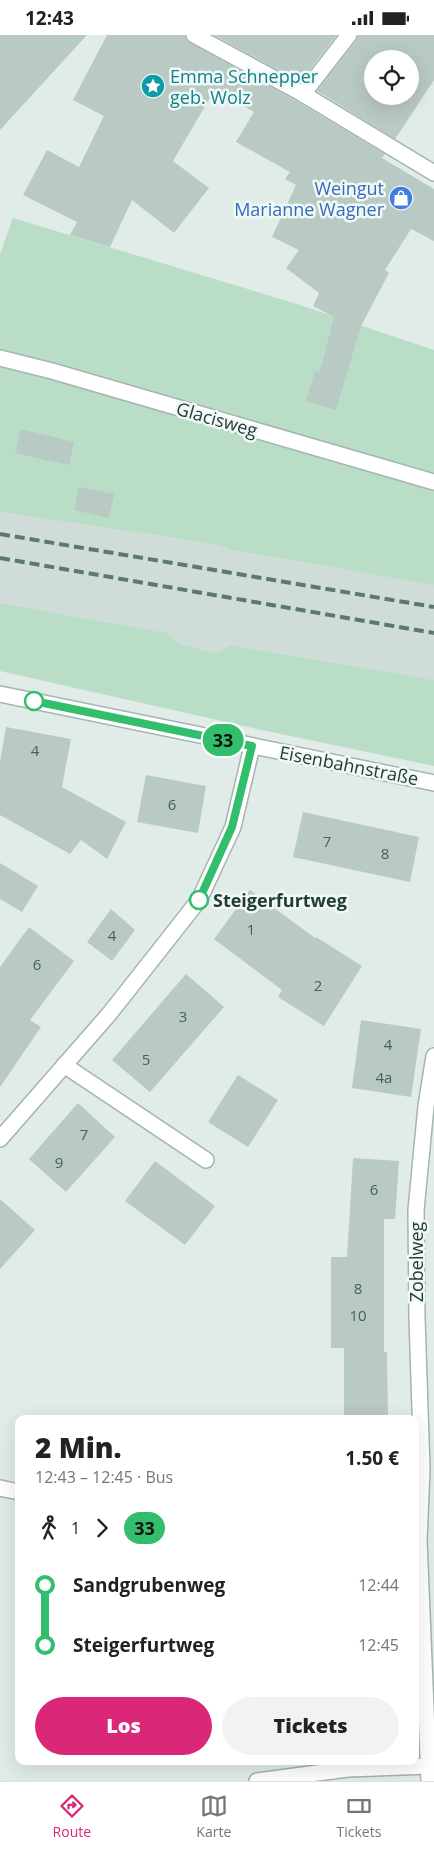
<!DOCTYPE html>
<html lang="de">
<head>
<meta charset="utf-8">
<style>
	:root { --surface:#fff; --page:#f2f2f2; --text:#222; --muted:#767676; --line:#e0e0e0; --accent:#db2777 }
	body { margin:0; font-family:"Open Sans",sans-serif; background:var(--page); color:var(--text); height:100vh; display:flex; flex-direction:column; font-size:19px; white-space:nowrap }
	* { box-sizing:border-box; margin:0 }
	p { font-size:16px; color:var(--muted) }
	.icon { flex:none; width:28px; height:28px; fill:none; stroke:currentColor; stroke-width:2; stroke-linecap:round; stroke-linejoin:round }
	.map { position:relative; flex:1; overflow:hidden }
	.drawer { position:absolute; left:15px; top:1380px; width:404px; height:350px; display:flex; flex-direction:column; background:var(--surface); border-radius:10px; box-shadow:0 5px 20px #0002 }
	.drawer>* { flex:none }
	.badge { padding:0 10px; border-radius:16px; font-size:18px; line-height:32px }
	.fabs { position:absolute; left:364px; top:15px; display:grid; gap:10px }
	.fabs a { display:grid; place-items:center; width:55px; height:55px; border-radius:50%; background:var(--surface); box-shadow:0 5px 20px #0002; font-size:25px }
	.map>.badge { position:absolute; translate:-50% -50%; box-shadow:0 0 0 2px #fff }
	.legs { display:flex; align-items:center; gap:8px; height:55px; padding:0 20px; font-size:16px }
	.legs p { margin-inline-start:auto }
	.summary { display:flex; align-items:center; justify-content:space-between; height:85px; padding:0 20px }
	h1 { font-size:28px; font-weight:800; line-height:38px }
	.cta { display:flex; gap:10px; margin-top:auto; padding:10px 20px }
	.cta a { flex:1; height:58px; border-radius:30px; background:var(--accent); color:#fff; font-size:20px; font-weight:800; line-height:58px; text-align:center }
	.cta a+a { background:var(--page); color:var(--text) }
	ul { padding:0 20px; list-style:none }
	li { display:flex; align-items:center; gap:18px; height:60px; font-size:19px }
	li i { display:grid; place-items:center; width:8px; height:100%; margin:0 6px; background:currentColor }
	li i::after { content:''; width:12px; height:12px; margin:-6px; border:4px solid; border-radius:50%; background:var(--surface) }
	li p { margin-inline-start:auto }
	li:first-child i { background:linear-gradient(#0000 50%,currentColor 0) }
	li:last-child i { background:linear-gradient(currentColor 50%,#0000 0) }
	.status { display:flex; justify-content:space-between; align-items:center; height:35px; padding:0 25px; background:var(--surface); direction:ltr }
	.status svg { height:14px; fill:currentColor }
	.menu { display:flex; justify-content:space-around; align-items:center; height:70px; border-top:1px solid var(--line); background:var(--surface); font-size:14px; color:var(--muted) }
	.menu a { display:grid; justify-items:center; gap:2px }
	.menu .current { color:var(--accent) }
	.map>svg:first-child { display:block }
</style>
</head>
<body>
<div class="status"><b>12:43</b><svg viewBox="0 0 49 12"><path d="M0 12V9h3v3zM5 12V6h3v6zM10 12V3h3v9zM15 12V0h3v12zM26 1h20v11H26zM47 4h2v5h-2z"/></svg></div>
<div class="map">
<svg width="434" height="1746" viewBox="0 0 434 1746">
	<rect width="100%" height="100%" fill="#e1ece8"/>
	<path fill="#cfdcd7" d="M0 477 214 509 232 515 434 550V645L231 610 215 618 180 609 166 598 0 568Z"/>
	<g fill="#b9ddc7">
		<path d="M13 183 297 269 434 315V550L232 515 214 509 0 477V219Z"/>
		<path d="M0 568 167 598 180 609 215 618 231 610 434 645V731L257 694 0 636Z"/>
	</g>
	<g fill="#b9c9c4" fill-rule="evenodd">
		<path d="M0 0H87L0 95Z"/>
		<path d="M107 0H185L190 8 298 67 385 119 382 123 434 154V206L411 194 385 235 389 238 361 291 336 375 306 366 315 336 320 337 334 282 313 271 319 258 286 233 299 215 272 202 296 150 285 144 290 137 236 107 254 77 215 54 173 126 209 153 174 198 132 165 110 212 70 200 77 187 23 160 47 115 79 132 104 81 73 65Z"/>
		<path d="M214 0H337L300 47Z"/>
		<path d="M358 0H434V45L395 104 317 56 356 6ZM372 24H410V61H372Z"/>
		<path d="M21 394 74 407 69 430 15 418Z"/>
		<path d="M79 452 114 459 109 483 74 475Z"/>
		<path d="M6 692 71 704 62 752 126 787 107 824 81 805 70 819 0 780V727Z"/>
		<path d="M146 740 206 751 198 798 137 787Z"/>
		<path d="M303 777 419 802 410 847 293 822Z"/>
		<path d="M0 828 38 851 22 877 0 864Z"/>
		<path d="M250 855 315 903 316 902 362 931 324 991 278 962 282 955 214 904Z"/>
		<path d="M111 874 135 895 112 926 87 907Z"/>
		<path d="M29 892 74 926 30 985 41 992 0 1052V932Z"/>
		<path d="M186 939 224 972 150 1057 112 1025Z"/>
		<path d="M361 985 421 994 411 1062 352 1053Z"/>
		<path d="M238 1040 278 1065 248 1112 208 1087Z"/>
		<path d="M78 1068 115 1102 66 1157 29 1124Z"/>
		<path d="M353 1123 399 1126 395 1184H384V1317H387L388 1384H344V1313H331V1222H347Z"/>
		<path d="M155 1126 215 1171 185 1210 125 1166Z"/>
		<path d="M0 1164 35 1195 0 1234Z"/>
	</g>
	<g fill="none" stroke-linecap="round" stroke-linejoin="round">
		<g stroke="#a4b4b0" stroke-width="18">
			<g id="minor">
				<path d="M194 0 303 59 434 138"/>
				<path d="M303 59 349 0"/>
				<path d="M0 323 52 336 434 447"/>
				<path d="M64 1030 206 1125"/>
				<path d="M0 1104 110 978 199 865 233 792 252 711"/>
				<path d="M0 1453 19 1457"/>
				<path d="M257 1746 348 1734 429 1731"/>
				<path d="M429 1746 419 1506 422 1434 417 1283 416 1175 426 1071 434 1021"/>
			</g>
		</g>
		<g stroke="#a4b4b0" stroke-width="18">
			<path id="tertiary" d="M0 659 434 748"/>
		</g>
		<use href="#minor" stroke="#fff" stroke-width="15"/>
		<use href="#tertiary" stroke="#fff" stroke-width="15"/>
		<g stroke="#5b7873" stroke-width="4" stroke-dasharray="10 5" stroke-linecap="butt">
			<path d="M0 499 434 572"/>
			<path d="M0 523 434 598"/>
		</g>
	</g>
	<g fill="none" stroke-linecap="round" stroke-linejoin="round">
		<g stroke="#fff" stroke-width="11">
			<path id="line-1" d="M34 666 252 711 232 792 199 865"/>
		</g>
		<use href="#line-1" stroke="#32be6c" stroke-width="8"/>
	</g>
	<defs>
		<g id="sight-disc" transform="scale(1.25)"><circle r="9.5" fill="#0f9aa8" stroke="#f1f8f5"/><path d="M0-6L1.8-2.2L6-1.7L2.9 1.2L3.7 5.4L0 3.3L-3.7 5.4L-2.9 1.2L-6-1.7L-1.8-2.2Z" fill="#fff"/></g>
		<g id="shop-disc" transform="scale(1.25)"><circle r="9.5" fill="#3f7fe0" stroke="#f1f8f5"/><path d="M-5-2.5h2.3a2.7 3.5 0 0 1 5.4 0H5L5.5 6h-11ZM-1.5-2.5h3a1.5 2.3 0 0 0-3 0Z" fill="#fff"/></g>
	</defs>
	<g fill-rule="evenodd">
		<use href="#sight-disc" x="153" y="51"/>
		<use href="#shop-disc" x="401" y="163"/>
	</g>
	<g fill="#fff" stroke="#32be6c" stroke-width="2.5">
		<circle cx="34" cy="666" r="9"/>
		<circle cx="199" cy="865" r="9"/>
	</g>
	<g text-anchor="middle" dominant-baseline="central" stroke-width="5" stroke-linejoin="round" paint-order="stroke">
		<g font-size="15" fill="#47605b">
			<text x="35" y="715">4</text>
			<text x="172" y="769">6</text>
			<text x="327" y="806">7</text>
			<text x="385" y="818">8</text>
			<text x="251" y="894">1</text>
			<text x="112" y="900">4</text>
			<text x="37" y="929">6</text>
			<text x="318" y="950">2</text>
			<text x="183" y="981">3</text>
			<text x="388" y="1009">4</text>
			<text x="146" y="1024">5</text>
			<text x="384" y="1042">4a</text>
			<text x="84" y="1099">7</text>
			<text x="59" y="1127">9</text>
			<text x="374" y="1154">6</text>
			<text x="358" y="1253">8</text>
			<text x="358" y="1280">10</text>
		</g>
		<g font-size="18" fill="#0d838f" stroke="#f1f8f5" text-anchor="start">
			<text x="170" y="41">Emma Schnepper<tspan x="170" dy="21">geb. Wolz</tspan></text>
		</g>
		<g font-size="18" fill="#366cbe" stroke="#f1f8f5" text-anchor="end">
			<text x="384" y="153">Weingut<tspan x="384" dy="21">Marianne Wagner</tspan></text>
		</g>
		<g font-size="18" fill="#213d38" stroke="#f1f8f5">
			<text transform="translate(217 384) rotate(16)">Glacisweg</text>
			<text transform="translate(349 730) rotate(11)">Eisenbahnstraße</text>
			<text transform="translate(416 1227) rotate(-90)">Zobelweg</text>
		</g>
		<g font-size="18" font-weight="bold" fill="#213d38" stroke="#f1f8f5" text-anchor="start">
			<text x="213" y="865">Steigerfurtweg</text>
		</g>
	</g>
</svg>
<div class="fabs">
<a><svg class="icon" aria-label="locate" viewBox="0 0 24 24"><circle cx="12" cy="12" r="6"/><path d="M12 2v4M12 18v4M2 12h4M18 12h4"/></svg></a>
</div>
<b class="badge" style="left:223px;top:705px;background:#32be6c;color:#111">33</b>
<section class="drawer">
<div class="summary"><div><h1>2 Min.</h1><p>12:43 – 12:45 · Bus</p></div><b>1.50 €</b></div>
<div class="legs"><svg class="icon" aria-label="walk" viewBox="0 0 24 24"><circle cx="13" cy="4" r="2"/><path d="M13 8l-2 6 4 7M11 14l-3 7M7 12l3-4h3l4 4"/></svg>1<svg class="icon" aria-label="forward" viewBox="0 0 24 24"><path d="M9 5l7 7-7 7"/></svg><b class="badge" style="background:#32be6c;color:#111">33</b></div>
<ul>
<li><i style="color:#32be6c"></i><b>Sandgrubenweg</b><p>12:44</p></li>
<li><i style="color:#32be6c"></i><b>Steigerfurtweg</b><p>12:45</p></li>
</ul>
<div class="cta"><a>Los</a><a>Tickets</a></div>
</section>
</div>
<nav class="menu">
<a class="current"><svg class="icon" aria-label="directions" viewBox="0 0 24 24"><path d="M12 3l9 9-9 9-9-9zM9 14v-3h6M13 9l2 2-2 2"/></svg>Route</a>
<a><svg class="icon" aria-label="map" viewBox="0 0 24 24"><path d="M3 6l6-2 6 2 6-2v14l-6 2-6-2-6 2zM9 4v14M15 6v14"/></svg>Karte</a>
<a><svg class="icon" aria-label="tickets" viewBox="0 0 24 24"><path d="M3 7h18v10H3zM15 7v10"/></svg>Tickets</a>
</nav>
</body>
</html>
